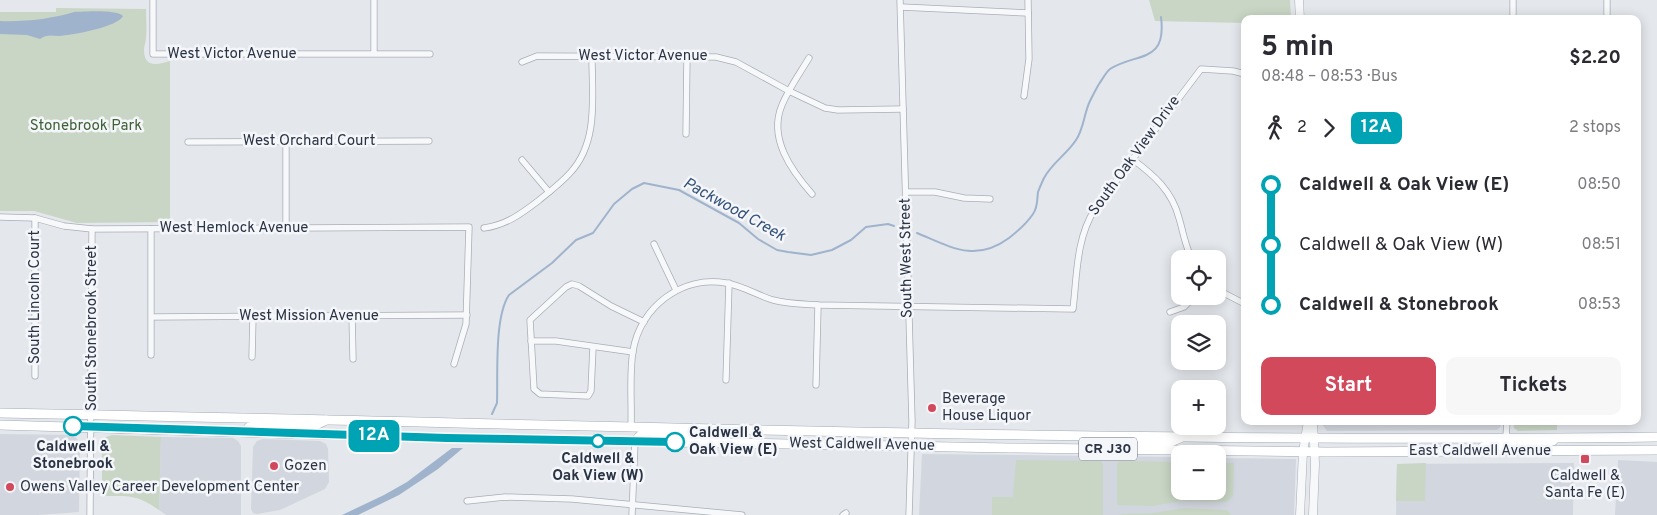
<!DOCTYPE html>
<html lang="en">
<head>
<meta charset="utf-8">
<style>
	:root { --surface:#fff; --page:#f7f7f7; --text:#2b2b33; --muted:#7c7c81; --accent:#d1495b }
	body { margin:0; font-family:Overpass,sans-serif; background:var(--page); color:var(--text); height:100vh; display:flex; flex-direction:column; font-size:19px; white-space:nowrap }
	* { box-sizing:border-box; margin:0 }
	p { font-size:16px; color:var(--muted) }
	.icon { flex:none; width:28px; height:28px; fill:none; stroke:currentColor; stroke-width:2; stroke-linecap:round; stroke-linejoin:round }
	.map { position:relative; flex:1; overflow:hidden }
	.sheet { position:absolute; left:1241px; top:15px; width:400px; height:410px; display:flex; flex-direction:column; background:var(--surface); border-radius:10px; box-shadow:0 2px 12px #0003 }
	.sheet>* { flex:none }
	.badge { padding:0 10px; border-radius:8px; font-size:18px; line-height:32px }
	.buttons { position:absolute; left:1171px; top:250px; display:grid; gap:10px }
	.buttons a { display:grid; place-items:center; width:55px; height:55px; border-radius:10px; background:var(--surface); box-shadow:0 2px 12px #0003; font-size:25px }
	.map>.badge { position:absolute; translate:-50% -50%; box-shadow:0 0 0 2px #fff }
	.legs { display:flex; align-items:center; gap:8px; height:55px; padding:0 20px; font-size:16px }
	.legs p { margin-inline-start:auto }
	.headline { display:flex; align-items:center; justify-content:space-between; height:85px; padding:0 20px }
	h1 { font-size:28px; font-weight:700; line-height:38px }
	.cta { display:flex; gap:10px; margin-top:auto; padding:10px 20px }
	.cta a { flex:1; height:58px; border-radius:10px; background:var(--accent); color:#fff; font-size:20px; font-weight:700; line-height:58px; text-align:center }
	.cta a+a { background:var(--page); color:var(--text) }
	ul { padding:0 20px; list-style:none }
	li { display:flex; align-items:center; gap:18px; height:60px; font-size:19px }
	li i { display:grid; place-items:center; width:8px; height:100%; margin:0 6px; background:currentColor }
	li i::after { content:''; width:12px; height:12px; margin:-6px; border:4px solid; border-radius:50%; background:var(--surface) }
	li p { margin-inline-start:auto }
	li:first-child i { background:linear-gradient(#0000 50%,currentColor 0) }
	li:last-child i { background:linear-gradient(currentColor 50%,#0000 0) }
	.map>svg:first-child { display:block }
</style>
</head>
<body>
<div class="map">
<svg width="1657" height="515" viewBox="0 0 1657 515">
	<rect width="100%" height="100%" fill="#e4e7ec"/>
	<g fill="#d2d6de">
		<path d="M1320 421H1501V426L1497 430 1327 431Z"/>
		<path d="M0 434 73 435 80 442 79 512 38 515H0Z"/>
		<path d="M161 437 233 438 238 441 241 446V515H166L159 510Z"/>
		<path d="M263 439 320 441 326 444 328 449 329 482 325 489 280 510 257 514 253 513 251 509 253 447 257 441Z"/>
		<path d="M922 454 1180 457V491H1218V458L1296 459 1294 515H919Z"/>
		<path d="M1618 460 1657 462V515H1615Z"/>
		<path d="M1574 463 1573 515H1396L1397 464Z"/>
	</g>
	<g fill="#c9d6c5">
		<path d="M1149 0H1290L1291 19H1245V23L1155 21Z"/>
		<path d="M56 8 146 9C146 19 147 29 146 38 146 42 144 45 144 50 144 69 159 64 170 61V222L77 223 34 211H0V12H56Z"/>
		<path d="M1513 421H1557V430L1518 431 1514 428Z"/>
		<path d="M112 435 161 437 159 510C137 495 131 496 105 496L102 494V442L106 437Z"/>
		<path d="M1016 460 1101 461 1103 464V515H992V497H1013Z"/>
		<path d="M1119 461 1180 462V491H1218V463H1234L1233 496 1226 502 1181 501 1153 506 1117 505V464Z"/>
		<path d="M1426 463 1425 501H1396L1397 464Z"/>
		<path d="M1184 508 1227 510 1231 515H1119L1122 514 1153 513Z"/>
	</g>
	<g fill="#9fb4cc">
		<path d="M74 12C86 12 115 9 123 16 118 27 72 35 59 36 52 36 47 34 40 39L27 35 0 34V21C24 22 51 19 74 12Z"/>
		<path d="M452 448H463L438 469 399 495 358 515H342L384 495 407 482Z"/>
	</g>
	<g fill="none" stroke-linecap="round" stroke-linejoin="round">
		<g stroke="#9fb4cc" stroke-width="2">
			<path d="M917 233C951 247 975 263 1009 238 1018 231 1027 223 1033 214 1038 207 1037 199 1038 192 1040 187 1042 182 1044 178 1052 163 1067 154 1076 140 1084 128 1084 113 1090 101 1093 95 1096 89 1099 84 1102 80 1106 72 1110 69 1137 52 1167 64 1161 17"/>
			<path d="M492 414 497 403C498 376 494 317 509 295L552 263 576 240 593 233 614 204 632 189 644 183 679 190 739 223 758 239 777 250 788 252 811 255 832 250 851 240 866 227 888 224 894 226"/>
		</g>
		<g stroke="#a9aeb7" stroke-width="7">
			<g id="minor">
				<path d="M153 0V54H430"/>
				<path d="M374 0V53"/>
				<path d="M900 0 912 421 909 515"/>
				<path d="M1607 0V19"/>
				<path d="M901 7 1028 13"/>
				<path d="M1513 19V0"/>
				<path d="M809 58C800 73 789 88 782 105 768 138 791 170 812 194"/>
				<path d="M522 62 537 56 716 57 736 62 789 91 825 108 838 110 903 109"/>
				<path d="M1024 96 1029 59 1028 0"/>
				<path d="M686 134 687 56"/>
				<path d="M286 141V228"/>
				<path d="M188 142 429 141"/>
				<path d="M1132 159C1154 175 1172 191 1179 218 1183 231 1185 246 1192 259"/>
				<path d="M522 160 549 192"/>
				<path d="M906 192H935L964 198 990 199"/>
				<path d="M0 217 35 218 64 226 92 229 469 227 466 324 454 364"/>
				<path d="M35 218V376"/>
				<path d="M484 228C506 225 521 214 538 201 549 192 560 184 570 173 599 142 592 96 592 57"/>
				<path d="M151 229V355"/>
				<path d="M654 244 676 290"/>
				<path d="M1218 290 1245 304"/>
				<path d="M1170 312 1184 307 1195 296"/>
				<path d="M352 315 353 359"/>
				<path d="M152 317 467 315"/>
				<path d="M531 341H556L633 352"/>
				<path d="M593 347 591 391 588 396 540 394 534 389 530 320 566 287 572 284 579 286 611 306 644 322"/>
				<path d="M252 357 253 316"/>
				<path d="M726 380 729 283"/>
				<path d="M816 385 818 305"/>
				<path d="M631 427C632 404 629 374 633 351 640 307 682 275 726 283 743 286 757 295 773 300 788 304 803 304 818 305L1073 309C1077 276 1076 238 1095 209L1201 69 1233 71 1245 74"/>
				<path d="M1506 437 1507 421"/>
				<path d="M467 501 505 497 572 499 742 515"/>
				<path d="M90 515 92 229"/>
				<path d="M632 515 635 441"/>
				<path d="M843 515 846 513"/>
			</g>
		</g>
		<g stroke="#a9aeb7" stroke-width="9">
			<g id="tertiary">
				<path d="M1299 0 1300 19"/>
				<path d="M1313 421 1315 464 1313 515"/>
				<path d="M1300 515 1303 452 1308 421"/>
			</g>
		</g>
		<g stroke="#a3abb8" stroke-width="10">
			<g id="primary">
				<path d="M0 413C552 423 1105 444 1657 437"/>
				<path d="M0 425 447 438 1009 448 1327 452 1657 450"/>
				<path d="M245 432 249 427 257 425 314 426 326 420"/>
				<path d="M635 441 641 435H692L704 432"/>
				<path d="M1106 449 1111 445 1116 443H1168L1180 438"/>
				<path d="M1479 451 1483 447 1490 445 1541 444 1553 441"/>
			</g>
		</g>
		<use href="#minor" stroke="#f7f8fa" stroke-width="5.5"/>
		<use href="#tertiary" stroke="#f7f8fa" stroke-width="8"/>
		<use href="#primary" stroke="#fff" stroke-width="9"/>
	</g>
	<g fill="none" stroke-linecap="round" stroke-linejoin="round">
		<g stroke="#fff" stroke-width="11">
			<path id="line-1" d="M73 426 447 438 675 442"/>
		</g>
		<use href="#line-1" stroke="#00a3b4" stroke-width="8"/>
	</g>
	<g fill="#d1495b" stroke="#f4f6f9" stroke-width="2">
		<circle cx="932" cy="408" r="5"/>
		<rect x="1580" y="454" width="10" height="10" rx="2.5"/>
		<circle cx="274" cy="466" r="5"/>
		<circle cx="10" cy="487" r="5"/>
	</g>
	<g fill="#fff" stroke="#00a3b4" stroke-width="2.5">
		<circle cx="73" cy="426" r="9"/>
		<circle cx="598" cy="441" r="6"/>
		<circle cx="675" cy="442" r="9"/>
	</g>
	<g text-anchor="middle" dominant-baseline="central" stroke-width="5" stroke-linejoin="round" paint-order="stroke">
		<rect fill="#f4f6f9" stroke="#676e7b" stroke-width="1" x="1079" y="437.5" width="58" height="23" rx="4"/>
		<g font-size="14" font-weight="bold" fill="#2b3445">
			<text x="1108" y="449">CR J30</text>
		</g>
		<g font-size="15" fill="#2b3445" stroke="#f4f6f9">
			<text x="232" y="54">West Victor Avenue</text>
			<text x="643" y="56">West Victor Avenue</text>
			<text x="309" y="141">West Orchard Court</text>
			<text transform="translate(1135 156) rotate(-54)">South Oak View Drive</text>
			<text x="234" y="228">West Hemlock Avenue</text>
			<text transform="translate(907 258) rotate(-91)">South West Street</text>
			<text transform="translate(35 297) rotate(-90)">South Lincoln Court</text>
			<text x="309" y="316">West Mission Avenue</text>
			<text transform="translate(92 328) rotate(-90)">South Stonebrook Street</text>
			<text transform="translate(862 445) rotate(1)">West Caldwell Avenue</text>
			<text x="1480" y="451">East Caldwell Avenue</text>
		</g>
		<g font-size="15" fill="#3f6138" stroke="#f4f6f9">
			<text x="86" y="126">Stonebrook Park</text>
		</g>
		<g font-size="15" fill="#2b3445" stroke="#f4f6f9" text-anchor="start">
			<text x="942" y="399">Beverage<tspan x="942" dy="17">House Liquor</tspan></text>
			<text x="284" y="466">Gozen</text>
			<text x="1585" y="476" text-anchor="middle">Caldwell &amp;<tspan x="1585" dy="17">Santa Fe (E)</tspan></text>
			<text x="20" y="487">Owens Valley Career Development Center</text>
		</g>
		<g font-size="15" font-weight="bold" fill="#2b3445" stroke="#f4f6f9">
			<text x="689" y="433" text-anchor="start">Caldwell &amp;<tspan x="689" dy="17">Oak View (E)</tspan></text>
			<text x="73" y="447">Caldwell &amp;<tspan x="73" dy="17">Stonebrook</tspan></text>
			<text x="598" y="459">Caldwell &amp;<tspan x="598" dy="17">Oak View (W)</tspan></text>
		</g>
		<g font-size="16" font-style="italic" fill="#34527a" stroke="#f4f6f9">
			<text transform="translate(734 210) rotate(29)">Packwood Creek</text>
		</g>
	</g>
</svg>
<div class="buttons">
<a><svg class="icon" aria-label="locate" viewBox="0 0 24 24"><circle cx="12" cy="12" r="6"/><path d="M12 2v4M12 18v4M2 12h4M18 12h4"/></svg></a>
<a><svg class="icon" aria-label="layers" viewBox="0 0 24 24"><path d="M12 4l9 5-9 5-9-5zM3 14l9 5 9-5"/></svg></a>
<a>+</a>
<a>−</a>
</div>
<b class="badge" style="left:374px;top:436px;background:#00a3b4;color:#fff">12A</b>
<section class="sheet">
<div class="headline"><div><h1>5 min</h1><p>08:48 – 08:53 · Bus</p></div><b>$2.20</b></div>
<div class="legs"><svg class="icon" aria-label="walk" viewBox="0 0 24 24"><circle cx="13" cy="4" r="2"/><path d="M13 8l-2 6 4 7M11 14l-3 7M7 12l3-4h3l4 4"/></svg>2<svg class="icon" aria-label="forward" viewBox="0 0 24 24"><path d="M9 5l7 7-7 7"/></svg><b class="badge" style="background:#00a3b4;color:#fff">12A</b><p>2 stops</p></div>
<ul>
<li><i style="color:#00a3b4"></i><b>Caldwell &amp; Oak View (E)</b><p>08:50</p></li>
<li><i style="color:#00a3b4"></i><span>Caldwell &amp; Oak View (W)</span><p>08:51</p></li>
<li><i style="color:#00a3b4"></i><b>Caldwell &amp; Stonebrook</b><p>08:53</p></li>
</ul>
<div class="cta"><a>Start</a><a>Tickets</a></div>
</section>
</div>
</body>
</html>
